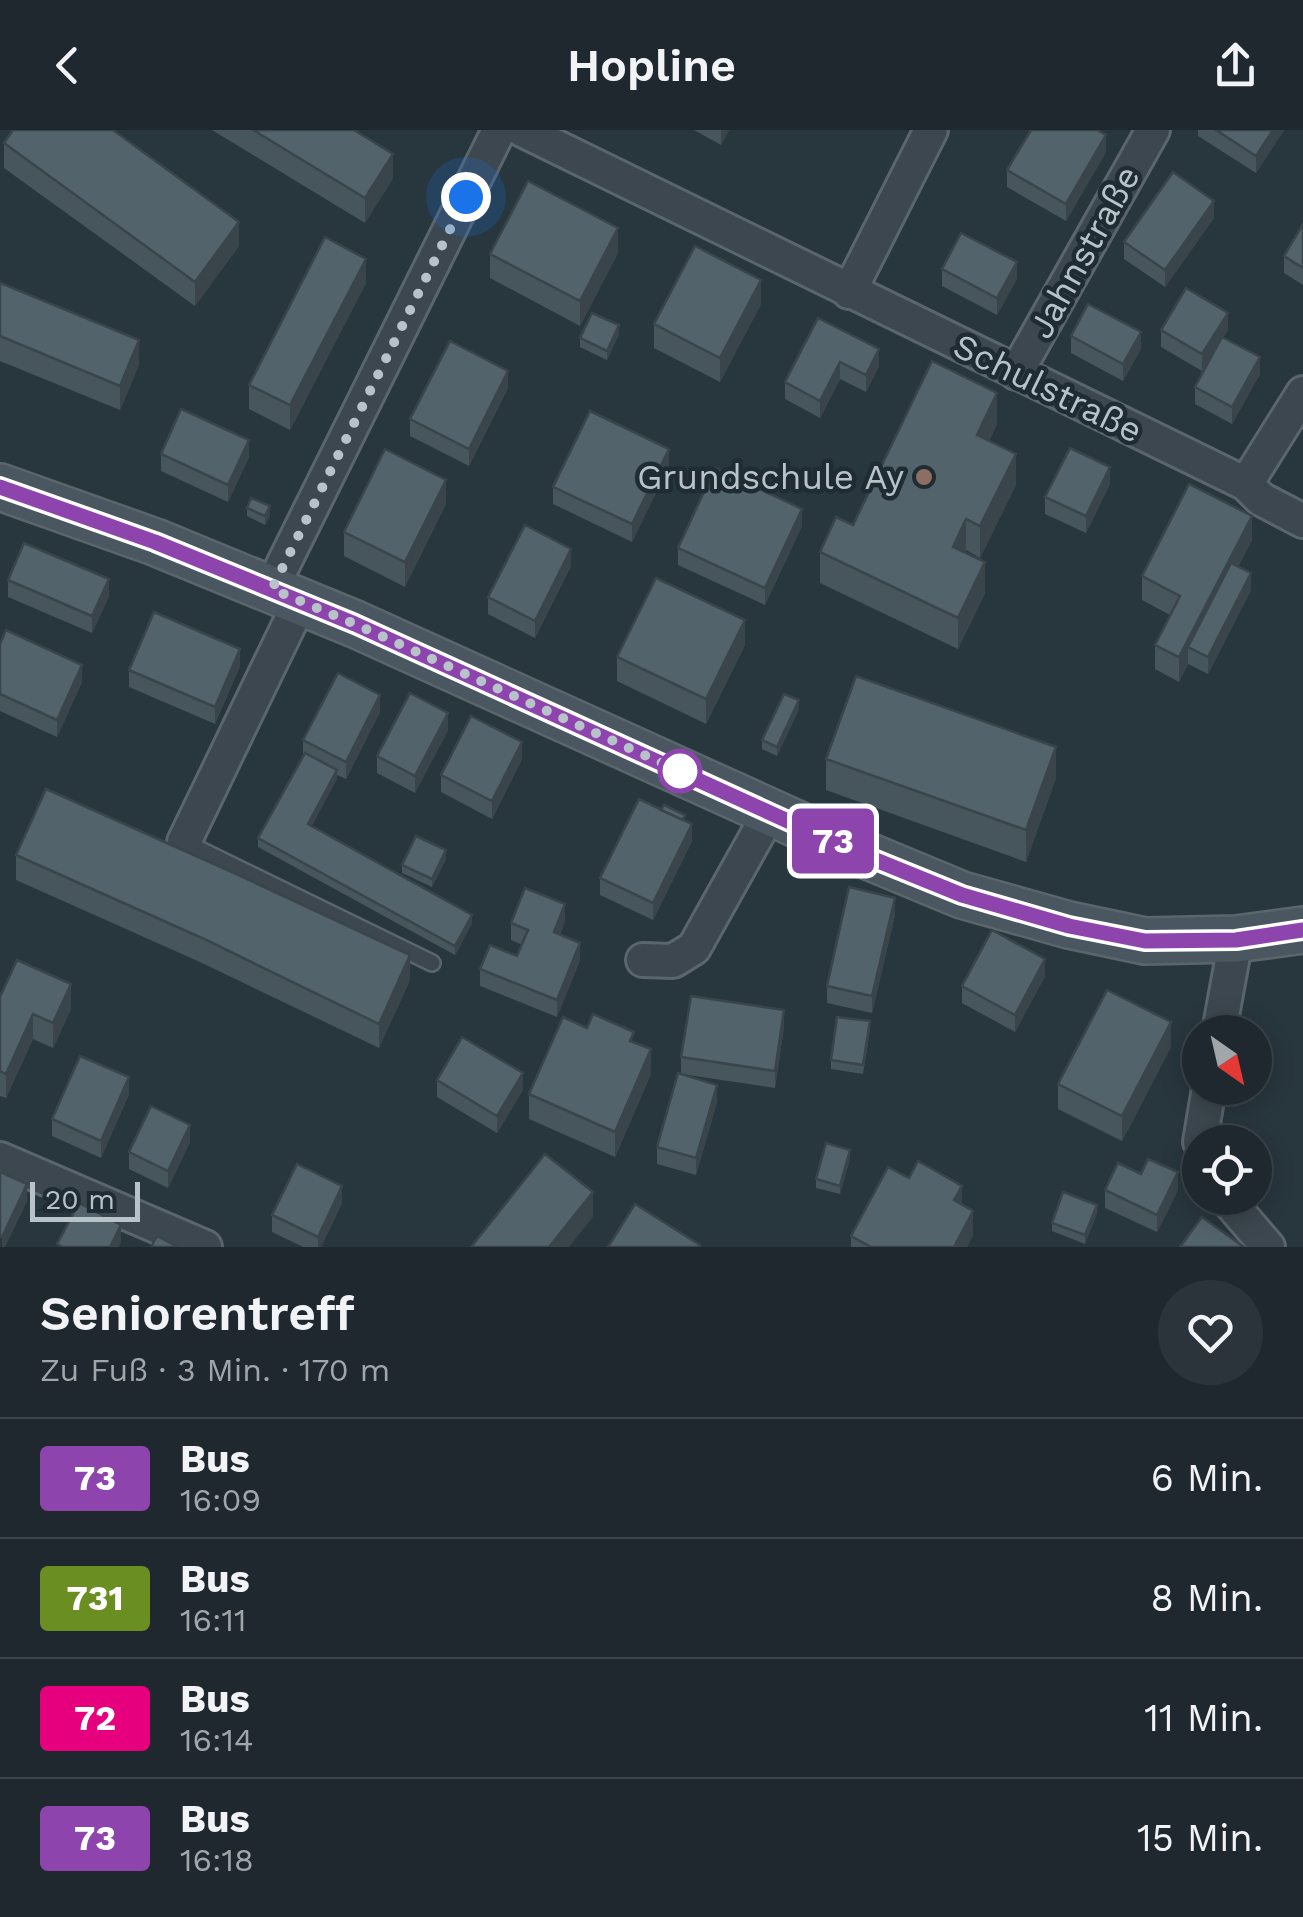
<!DOCTYPE html>
<html lang="de">
<head>
<meta charset="utf-8">
<style>
	:root { --surface:#1e282e; --page:#2b343a; --text:#f1f3f6; --muted:#a1a6aa; --line:#3c444a }
	body { margin:0; font-family:"Work Sans",sans-serif; background:var(--page); color:var(--text); height:100vh; display:flex; flex-direction:column; font-size:38px; white-space:nowrap }
	* { box-sizing:border-box; margin:0 }
	p { font-size:32px; color:var(--muted) }
	.icon { flex:none; width:55px; height:55px; fill:none; stroke:currentColor; stroke-width:2; stroke-linecap:round; stroke-linejoin:round }
	.map { position:relative; height:1117px; overflow:hidden }
	.details { display:flex; flex-direction:column; background:var(--surface); flex:1 }
	.details>* { flex:none }
	.badge { padding:0 20px; border-radius:8px; font-size:35px; line-height:65px }
	.needle { width:65px; rotate:146deg }
	.controls { position:absolute; left:1182px; top:885px; display:grid; gap:20px }
	.controls a { display:grid; place-items:center; width:90px; height:90px; border-radius:50%; background:var(--surface); box-shadow:0 5px 25px #0003,0 0 0 2px var(--line); font-size:50px }
	.scale { position:absolute; left:30px; bottom:25px; width:110px; box-sizing:border-box; padding-left:10px; border:5px solid #b8c2c9; border-top:0; font-size:28px; line-height:35px; white-space:nowrap; color:#b8c2c9; -webkit-text-stroke:8px #202c34; paint-order:stroke }
	.you { position:absolute; width:50px; height:50px; margin:-25px; border:8px solid #fff; border-radius:50%; background:#1a73e8; box-shadow:0 0 0 15px #1a73e833 }
	.map>.badge { position:absolute; translate:-50% -50%; box-shadow:0 0 0 5px #fff }
	.round { display:grid; place-items:center; flex:none; width:105px; height:105px; border-radius:52px; background:var(--page) }
	.head { display:flex; align-items:center; justify-content:space-between; height:170px; padding:0 40px }
	h1 { font-size:48px; font-weight:600; line-height:75px }
	ul { padding:0; list-style:none }
	li { display:flex; align-items:center; gap:30px; height:120px; padding:0 40px; border-top:2px solid var(--line) }
	li div { flex:1 }
	li b { display:block; font-size:38px }
	li em { font-style:normal }
	li .badge { min-width:110px; font-weight:700; text-align:center }
	header { display:flex; justify-content:space-between; align-items:center; height:130px; padding:0 40px; background:var(--surface); font-size:45px; font-weight:600 }
	.map>svg:first-child { display:block }
</style>
</head>
<body>
<header><svg class="icon" aria-label="back" viewBox="0 0 24 24"><path d="M15 5l-7 7 7 7"/></svg>Hopline<svg class="icon" aria-label="share" viewBox="0 0 24 24"><path d="M12 15V3M7 8l5-5 5 5M5 13v7h14v-7"/></svg></header>
<div class="map">
<svg width="1303" height="1117" viewBox="0 0 1303 1117">
	<rect width="100%" height="100%" fill="#28363e"/>
	<g fill="none" stroke-linecap="round" stroke-linejoin="round">
		<g stroke="#5a656c" stroke-width="20">
			<path id="service" d="M184 712 432 833"/>
		</g>
		<g stroke="#5a656c" stroke-width="38">
			<g id="minor">
				<path d="M522 0 1246 354 1261 369 1303 391"/>
				<path d="M849 162 931 0"/>
				<path d="M1016 243 1153 0"/>
				<path d="M1246 354 1303 263"/>
				<path d="M271 459 499 0"/>
				<path d="M184 712 300 472"/>
				<path d="M643 830 673 831 694 818 770 682"/>
				<path d="M1219 902 1236 809"/>
				<path d="M1200 1012 1209 958"/>
				<path d="M0 1029 205 1117"/>
				<path d="M1226 1068 1268 1117"/>
			</g>
		</g>
		<g stroke="#5a656c" stroke-width="50">
			<path id="secondary" d="M0 357 155 412 355 494 856 721 962 765 1069 795 1145 811 1236 809 1303 800"/>
		</g>
		<use href="#service" stroke="#3c474f" stroke-width="15"/>
		<use href="#minor" stroke="#3c474f" stroke-width="32"/>
		<use href="#secondary" stroke="#4a5761" stroke-width="45"/>
	</g>
	<g fill="#47555c">
		<path d="M212 0H354L393 48 365 93Z"/>
		<path d="M694 0H729L721 15Z"/>
		<path d="M1198 0H1284L1256 43 1198 6Z"/>
		<path d="M4 13 239 116 195 176 4 38Z"/>
		<path d="M1106 22 1066 91 1007 57V40Z"/>
		<path d="M1214 88 1165 157 1124 129V112Z"/>
		<path d="M1303 94V155L1284 143V126Z"/>
		<path d="M618 123 580 196 490 148V124Z"/>
		<path d="M942 139 1017 149 997 185 942 156Z"/>
		<path d="M0 153 139 235 120 280 0 231Z"/>
		<path d="M366 153 290 300 249 279V255Z"/>
		<path d="M761 174 720 252 654 218V194Z"/>
		<path d="M818 188 879 236 866 262 840 249 820 288 785 269V252Z"/>
		<path d="M1161 200H1228L1223 207 1260 244 1232 294 1195 274V257L1211 228 1202 241 1161 217Z"/>
		<path d="M619 204 607 230 580 217V208Z"/>
		<path d="M1071 206 1141 219 1123 251 1071 223Z"/>
		<path d="M508 258 469 336 410 306V289Z"/>
		<path d="M997 294 989 311 1016 355 980 428 966 420 965 422 985 463 958 519 820 453V422L853 395Z"/>
		<path d="M161 324 249 327 228 372 161 341Z"/>
		<path d="M669 336 632 412 553 374V357Z"/>
		<path d="M1110 354 1086 403 1045 384V367Z"/>
		<path d="M446 374 405 457 344 426V402Z"/>
		<path d="M247 378 270 385 265 395 247 386Z"/>
		<path d="M802 396 765 475 678 435V418Z"/>
		<path d="M1252 410 1238 437 1251 460 1208 544 1188 534 1179 552 1155 539V515L1170 485 1142 470V446Z"/>
		<path d="M571 436 535 508 488 484V467Z"/>
		<path d="M8 450 109 466 92 503 8 467Z"/>
		<path d="M0 514 82 552 57 607 0 581Z"/>
		<path d="M745 515 706 594 617 551V527Z"/>
		<path d="M240 536 215 594 129 557V540Z"/>
		<path d="M799 579 777 626 762 619V610Z"/>
		<path d="M380 582 346 649 337 645V649L311 696 472 793 455 825 258 717V708L303 627V610Z"/>
		<path d="M448 600 415 663 377 643V626Z"/>
		<path d="M522 629 492 689 441 662V645Z"/>
		<path d="M826 629 1056 648 1026 732 826 660Z"/>
		<path d="M685 691 692 711 653 790 600 765V748Z"/>
		<path d="M16 725 410 850 379 918 202 833 16 750Z"/>
		<path d="M446 729 432 757 402 743V735Z"/>
		<path d="M895 785 872 883 827 873V856Z"/>
		<path d="M565 791 560 805 580 830 557 887 480 856V839L517 826 522 815 511 810V793Z"/>
		<path d="M1045 846 1015 902 962 873V856Z"/>
		<path d="M0 867 71 879 53 918 33 909 6 968 0 966Z"/>
		<path d="M784 897 775 958 681 944V927Z"/>
		<path d="M587 898 651 944 615 1027 529 989V964Z"/>
		<path d="M870 900 863 944 831 939V930Z"/>
		<path d="M1171 917 1122 1011 1058 979V954Z"/>
		<path d="M437 950 523 960 497 1003 437 967Z"/>
		<path d="M129 964 101 1028 52 1006V989Z"/>
		<path d="M717 972 696 1045 657 1034V1017Z"/>
		<path d="M190 1012 168 1058 129 1039V1022Z"/>
		<path d="M850 1029 840 1064 816 1058V1049Z"/>
		<path d="M1141 1044 1178 1060 1157 1102 1105 1078V1060Z"/>
		<path d="M342 1073 321 1117H303L272 1102V1085Z"/>
		<path d="M962 1075 973 1105 967 1117H851V1106Z"/>
		<path d="M1097 1083 1085 1114 1052 1101V1093Z"/>
	</g>
	<g fill="#3a454b">
		<path d="M721 0H729L721 15Z"/>
		<path d="M1273 0H1284L1256 43V26Z"/>
		<path d="M1106 5V22L1066 91V74Z"/>
		<path d="M393 24V48L365 93V68Z"/>
		<path d="M1214 71V88L1165 157V140Z"/>
		<path d="M239 92V116L195 176V152Z"/>
		<path d="M618 98V123L580 196V171Z"/>
		<path d="M366 129V153L290 300V275Z"/>
		<path d="M1017 132V149L997 185V168Z"/>
		<path d="M761 150V174L720 252V228Z"/>
		<path d="M1228 183V200L1202 241V224Z"/>
		<path d="M619 195V204L607 230V221Z"/>
		<path d="M1141 202V219L1123 251V234Z"/>
		<path d="M139 210V235L120 280V256Z"/>
		<path d="M879 219V236L866 262V245Z"/>
		<path d="M1260 227V244L1232 294V277Z"/>
		<path d="M840 232V249L820 288V271Z"/>
		<path d="M508 241V258L469 336V319Z"/>
		<path d="M997 263V294L977 336V305Z"/>
		<path d="M249 310V327L228 372V355Z"/>
		<path d="M669 319V336L632 412V394Z"/>
		<path d="M1016 324V355L980 428V396Z"/>
		<path d="M1110 337V354L1086 403V386Z"/>
		<path d="M446 350V374L405 457V432Z"/>
		<path d="M270 376V385L265 395V386Z"/>
		<path d="M802 379V396L765 475V458Z"/>
		<path d="M1252 386V410L1195 520 1188 517V534L1179 552V527Z"/>
		<path d="M966 389V420L953 448V417Z"/>
		<path d="M571 419V436L535 508V491Z"/>
		<path d="M985 432V463L958 519V488Z"/>
		<path d="M1251 443V460L1208 544V527Z"/>
		<path d="M109 449V466L92 503V486Z"/>
		<path d="M745 490V515L706 594V569Z"/>
		<path d="M240 519V536L215 594V577Z"/>
		<path d="M82 535V552L57 607V590Z"/>
		<path d="M380 565V582L346 649V632Z"/>
		<path d="M799 570V579L777 626V617Z"/>
		<path d="M448 583V600L415 663V646Z"/>
		<path d="M522 612V629L492 689V671Z"/>
		<path d="M1056 617V648L1026 732V700Z"/>
		<path d="M337 640V649L308 703V694Z"/>
		<path d="M692 694V711L653 790V773Z"/>
		<path d="M446 720V729L432 757V749Z"/>
		<path d="M895 768V785L872 883V866Z"/>
		<path d="M565 774V791L554 819V802Z"/>
		<path d="M472 785V793L455 825V816Z"/>
		<path d="M580 813V830L557 887V870Z"/>
		<path d="M410 825V850L379 918V894Z"/>
		<path d="M1045 829V846L1015 902V885Z"/>
		<path d="M71 854V879L53 918V893Z"/>
		<path d="M784 880V897L775 958V941Z"/>
		<path d="M33 884V909L6 968V944Z"/>
		<path d="M1171 892V917L1122 1011V986Z"/>
		<path d="M651 919V944L615 1027V1002Z"/>
		<path d="M523 943V960L497 1003V986Z"/>
		<path d="M129 947V964L101 1028V1011Z"/>
		<path d="M717 955V972L696 1045V1028Z"/>
		<path d="M190 995V1012L168 1058V1041Z"/>
		<path d="M850 1020V1029L840 1064V1056Z"/>
		<path d="M1178 1042V1060L1157 1102V1085Z"/>
		<path d="M27 1054V1072L5 1117H2V1107Z"/>
		<path d="M342 1056V1073L321 1117H318V1107Z"/>
		<path d="M962 1056V1080L954 1070Z"/>
		<path d="M593 1062V1087L569 1117H549Z"/>
		<path d="M1097 1075V1083L1085 1114V1105Z"/>
		<path d="M973 1081V1105L967 1117H954Z"/>
		<path d="M121 1095V1112L119 1117H110Z"/>
	</g>
	<g fill="#53636b" stroke="#3a454b" stroke-width="2.5">
		<path d="M13 0H113L239 92 195 152 4 13Z"/>
		<path d="M253 0H354L393 24 365 68Z"/>
		<path d="M1031 0H1097L1106 5 1066 74 1007 40Z"/>
		<path d="M1216 0H1273L1256 26Z"/>
		<path d="M1173 42 1214 71 1165 140 1124 112Z"/>
		<path d="M528 51 618 98 580 171 490 124Z"/>
		<path d="M1303 94V138L1284 126Z"/>
		<path d="M961 103 1017 132 997 168 942 139Z"/>
		<path d="M325 107 366 129 290 275 249 255Z"/>
		<path d="M695 116 761 150 720 228 654 194Z"/>
		<path d="M0 153 139 210 120 256 0 206Z"/>
		<path d="M1186 158 1228 183 1202 224 1161 200Z"/>
		<path d="M1088 174 1141 202 1123 234 1071 206Z"/>
		<path d="M592 183 619 195 607 221 580 208Z"/>
		<path d="M818 188 879 219 866 245 840 232 820 271 785 252Z"/>
		<path d="M1222 207 1260 227 1232 277 1195 257Z"/>
		<path d="M450 211 508 241 469 319 410 289Z"/>
		<path d="M932 231 997 263 977 305 1016 324 980 396 966 389 953 417 985 432 958 488 820 422 836 387 853 395Z"/>
		<path d="M181 279 249 310 228 355 161 324Z"/>
		<path d="M590 281 669 319 632 394 553 357Z"/>
		<path d="M1070 318 1110 337 1086 386 1045 367Z"/>
		<path d="M385 319 446 350 405 432 344 402Z"/>
		<path d="M715 338 802 379 765 458 678 418Z"/>
		<path d="M1189 354 1252 386 1179 527 1155 515 1180 466 1142 446Z"/>
		<path d="M251 368 270 376 265 386 247 378Z"/>
		<path d="M525 395 571 419 535 491 488 467Z"/>
		<path d="M24 413 109 449 92 486 8 450Z"/>
		<path d="M1231 433 1251 443 1208 527 1188 517Z"/>
		<path d="M656 448 745 490 706 569 617 527Z"/>
		<path d="M154 482 240 519 215 577 129 540Z"/>
		<path d="M6 500 82 535 57 590 0 564V514Z"/>
		<path d="M338 543 380 565 346 632 303 610Z"/>
		<path d="M856 546 1056 617 1026 700 826 629Z"/>
		<path d="M410 563 448 583 415 646 377 626Z"/>
		<path d="M784 564 799 570 777 617 762 610Z"/>
		<path d="M471 586 522 612 492 671 441 645Z"/>
		<path d="M305 623 337 640 308 694 472 785 455 816 258 708Z"/>
		<path d="M46 659 232 742 410 825 379 894 202 808 16 725Z"/>
		<path d="M639 669 692 694 653 773 600 748Z"/>
		<path d="M664 675 685 685 683 690 661 680Z"/>
		<path d="M416 706 446 720 432 749 402 735Z"/>
		<path d="M849 757 895 768 872 866 827 856Z"/>
		<path d="M525 758 565 774 554 802 580 813 557 870 480 839 490 815 517 826 528 800 511 793Z"/>
		<path d="M992 800 1045 829 1015 885 962 856Z"/>
		<path d="M17 830 71 854 53 893 33 884 6 944 0 941V867Z"/>
		<path d="M1107 860 1171 892 1122 986 1058 954Z"/>
		<path d="M691 866 784 880 775 941 681 927Z"/>
		<path d="M593 884 634 902 630 911 651 919 615 1002 529 964 563 887 587 898Z"/>
		<path d="M837 887 870 891 863 935 831 930Z"/>
		<path d="M462 907 523 943 497 986 437 950Z"/>
		<path d="M80 926 129 947 101 1011 52 989Z"/>
		<path d="M678 943 717 955 696 1028 657 1017Z"/>
		<path d="M151 976 190 995 168 1041 129 1022Z"/>
		<path d="M826 1013 850 1020 840 1056 816 1049Z"/>
		<path d="M545 1024 593 1062 549 1117H471Z"/>
		<path d="M1148 1029 1178 1042 1157 1085 1105 1060 1118 1033 1141 1044Z"/>
		<path d="M918 1031 962 1056 954 1070 973 1081 954 1117H871L851 1106 888 1037 909 1048Z"/>
		<path d="M297 1034 342 1056 318 1107 272 1085Z"/>
		<path d="M0 1042 27 1054 2 1107 0 1106Z"/>
		<path d="M1063 1062 1097 1075 1085 1105 1052 1093Z"/>
		<path d="M79 1073 121 1095 110 1117H63L57 1114Z"/>
		<path d="M635 1074 700 1115 699 1117H608Z"/>
		<path d="M1202 1087 1244 1117H1180Z"/>
		<path d="M157 1106 178 1117H151Z"/>
	</g>
	<g fill="none" stroke-linecap="round" stroke-linejoin="round">
		<g stroke="#fff" stroke-width="22">
			<path id="line" d="M0 357 155 412 355 494 856 722 962 765 1069 796 1145 811 1236 810 1303 800"/>
		</g>
		<use href="#line" stroke="#8e44ad" stroke-width="15"/>
		<path stroke="#b8c2c9" stroke-width="10" stroke-dasharray="0 18" d="M466 67 272 459 355 494 695 648 680 641"/>
	</g>
	<circle fill="#8d6e63" stroke="#202c34" stroke-width="4" cx="924" cy="347" r="10"/>
	<circle fill="#fff" stroke="#8e44ad" stroke-width="5" cx="680" cy="641" r="20"/>
	<g text-anchor="middle" dominant-baseline="central" stroke-width="9" stroke-linejoin="round" paint-order="stroke">
		<g font-size="35" fill="#b8c2c9" stroke="#202c34">
			<text transform="translate(1084 122) rotate(-61)">Jahnstraße</text>
			<text transform="translate(1048 258) rotate(26)">Schulstraße</text>
		</g>
		<g font-size="35" fill="#b8c2c9" stroke="#202c34" text-anchor="end">
			<text x="904" y="347">Grundschule Ay</text>
		</g>
	</g>
</svg>
<div class="controls">
<a><svg class="needle" viewBox="-14 -14 28 28"><path d="M0-13l5 13h-10z" fill="#e53935"/><path d="M0 13l5-13h-10z" fill="#a1a6aa"/></svg></a>
<a><svg class="icon" aria-label="locate" viewBox="0 0 24 24"><circle cx="12" cy="12" r="6"/><path d="M12 2v4M12 18v4M2 12h4M18 12h4"/></svg></a>
</div>
<div class="scale">20 m</div>
<div class="you" style="left:466px;top:67px"></div>
<b class="badge" style="left:833px;top:711px;background:#8e44ad;color:#fff">73</b>
</div>
<section class="details">
<div class="head"><div><h1>Seniorentreff</h1><p>Zu Fuß · 3 Min. · 170 m</p></div><a class="round"><svg class="icon" aria-label="heart" viewBox="0 0 24 24"><path d="M12 20l-8-8c-3-5 5-10 8-4 3-6 11-1 8 4z"/></svg></a></div>
<ul>
<li><span class="badge" style="background:#8e44ad;color:#fff">73</span><div><b>Bus</b><p>16:09</p></div><em>6 Min.</em></li>
<li><span class="badge" style="background:#6b8e23;color:#fff">731</span><div><b>Bus</b><p>16:11</p></div><em>8 Min.</em></li>
<li><span class="badge" style="background:#e6007e;color:#fff">72</span><div><b>Bus</b><p>16:14</p></div><em>11 Min.</em></li>
<li><span class="badge" style="background:#8e44ad;color:#fff">73</span><div><b>Bus</b><p>16:18</p></div><em>15 Min.</em></li>
</ul>
</section>
</body>
</html>
